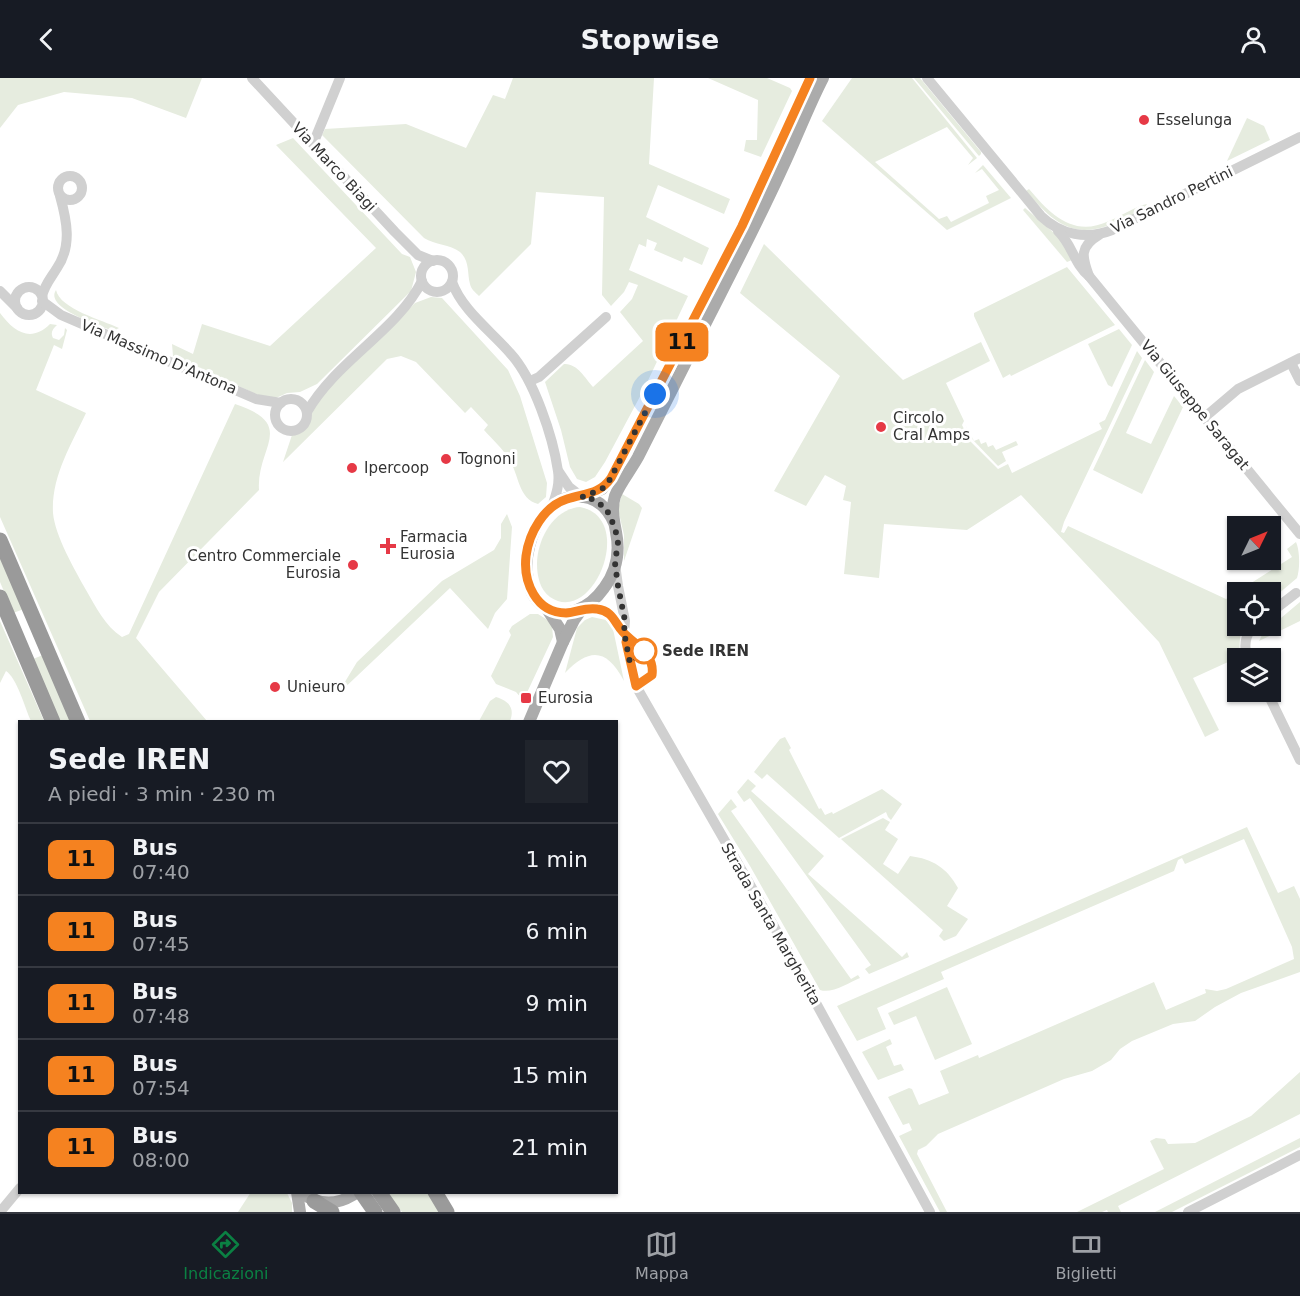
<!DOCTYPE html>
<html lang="it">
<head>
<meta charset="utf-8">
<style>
	:root { --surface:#171b24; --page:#20242c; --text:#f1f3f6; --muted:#9ea1a6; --line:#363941; --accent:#0b8043 }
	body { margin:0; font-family:"DejaVu Sans",sans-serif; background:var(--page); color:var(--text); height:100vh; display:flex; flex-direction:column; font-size:22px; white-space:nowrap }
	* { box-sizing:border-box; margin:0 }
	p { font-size:20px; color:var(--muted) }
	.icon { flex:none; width:33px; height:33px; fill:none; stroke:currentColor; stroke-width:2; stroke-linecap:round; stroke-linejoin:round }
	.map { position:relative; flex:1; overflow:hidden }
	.sheet { position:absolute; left:18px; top:642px; width:600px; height:474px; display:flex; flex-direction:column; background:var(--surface); border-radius:0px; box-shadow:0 2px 4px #0004 }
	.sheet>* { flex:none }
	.badge { padding:0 12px; border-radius:9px; font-size:21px; line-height:39px }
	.needle { width:39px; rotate:47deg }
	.controls { position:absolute; left:1227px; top:438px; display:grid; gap:12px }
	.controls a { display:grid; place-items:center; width:54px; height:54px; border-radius:0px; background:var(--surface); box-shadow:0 2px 4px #0004; font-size:30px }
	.you { position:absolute; width:30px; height:30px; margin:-15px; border:4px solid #fff; border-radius:50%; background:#1a73e8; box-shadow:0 0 0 9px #1a73e833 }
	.map>.badge { position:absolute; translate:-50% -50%; box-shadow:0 0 0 3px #fff }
	.round { display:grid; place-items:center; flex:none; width:63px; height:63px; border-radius:0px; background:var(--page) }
	.overview { display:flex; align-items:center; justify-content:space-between; height:102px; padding:0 30px }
	h1 { font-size:28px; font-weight:800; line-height:45px }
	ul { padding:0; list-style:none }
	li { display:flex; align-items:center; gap:18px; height:72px; padding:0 30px; border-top:2px solid var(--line) }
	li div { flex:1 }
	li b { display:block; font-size:22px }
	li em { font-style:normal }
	li .badge { min-width:66px; font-weight:700; text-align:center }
	header { display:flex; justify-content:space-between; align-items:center; height:78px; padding:0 30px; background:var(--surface); font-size:27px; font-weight:800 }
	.tabs { display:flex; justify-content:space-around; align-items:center; height:84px; border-top:2px solid var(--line); background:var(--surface); font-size:16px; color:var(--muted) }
	.tabs a { display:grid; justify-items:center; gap:3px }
	.tabs .active { color:var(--accent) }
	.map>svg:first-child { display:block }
</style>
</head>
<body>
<header><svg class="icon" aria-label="back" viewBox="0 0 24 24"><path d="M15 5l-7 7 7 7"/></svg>Stopwise<svg class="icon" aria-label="person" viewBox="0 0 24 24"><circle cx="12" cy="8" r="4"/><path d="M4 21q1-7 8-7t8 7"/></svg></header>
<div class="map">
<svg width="1300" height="1134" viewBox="0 0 1300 1134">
	<rect width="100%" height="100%" fill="#fff"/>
	<g fill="#e6ecdf">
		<path d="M0 0H202L186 40 132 20 64 14 18 27 0 50Z"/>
		<path d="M513 0H654L649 86 730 121 724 136 658 107 646 139 709 170 702 187 684 179 682 184 654 172 657 165 647 161 646 169 639 166 629 192 688 218 644 311 605 384 595 399 586 404 577 401 570 389 561 352 545 304 564 286C577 285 585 300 593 309L643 263 620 234 632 221 638 207 629 204 624 214 611 228 602 217 604 119 536 114 531 166 479 218C475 214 471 211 470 206 467 195 470 183 460 174 450 166 435 167 424 160L322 57 325 51 406 46 466 70 493 17 505 21Z"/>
		<path d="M708 0H767L790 10 792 13 761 79 744 73 746 62H757L758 22Z"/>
		<path d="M852 0H912L977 80 968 87 973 80 947 49 875 84 939 141 947 138 951 144 989 125 986 118 999 112 982 91 975 95 983 87 1011 120 947 152 822 43Z"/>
		<path d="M914 0H920L981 74V76L979 78Z"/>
		<path d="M1247 40 1264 48 1270 62 1227 83Z"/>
		<path d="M293 60 402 176 410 179 416 194 411 213 317 306 300 314 287 315 276 320 258 317 173 278 172 266 193 276 202 246 270 268 376 170 276 67Z"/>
		<path d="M1029 111C1050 136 1073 160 1109 143 1121 138 1136 128 1147 126 1143 134 1132 137 1124 141 1077 164 1057 149 1026 113Z"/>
		<path d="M1025 130 1060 160 1072 182 1067 184 1023 132Z"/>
		<path d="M764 166 903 302 981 264 990 283 946 305 964 343 962 347 970 363 998 391 1008 386 1012 395 1102 351 1099 345 1105 342 1137 273 1142 280 1064 444 1061 454 1064 455 1068 448 1226 521 1292 479 1287 471 1296 464C1300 473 1300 491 1297 500L1271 522 1270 514H1238V548H1246L1240 559 1239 579 1193 600 1219 652 1205 659 1159 564 1021 417 967 452 884 446 879 500 844 496 851 424 843 422 846 408 825 397 806 428 774 413 840 298 740 215Z"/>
		<path d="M1067 189 1115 247 1011 298 1010 296 1003 300 974 238V235Z"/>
		<path d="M56 212C60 231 102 242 119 250L113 253C99 247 44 230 56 212Z"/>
		<path d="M431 219 442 220 508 292 520 318 547 405 546 419 538 426C518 421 519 396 509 381 502 370 492 361 484 352L488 347 471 329 465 335 416 284 401 278 387 281 283 384 292 357 303 352 311 340 313 331 324 312 415 225Z"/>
		<path d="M0 235C14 254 31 265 50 246L57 247C53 251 50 254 53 260L59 262 64 257 65 250 67 252 62 271 54 267 36 312 86 335C71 367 51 399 53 435 55 458 75 492 86 512 96 529 105 548 122 559L129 556 235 326C298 347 256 369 259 412L159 514 136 560 207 643H90L0 439Z"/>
		<path d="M1119 251 1132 267 1112 309 1108 307 1088 266Z"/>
		<path d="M1145 282 1154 294 1126 355 1151 366 1174 318 1183 329 1142 416 1093 392Z"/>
		<path d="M965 346 974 363 979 361 981 366 986 364 988 369 993 367 996 372 1016 363 1018 367 1002 374 1006 383 998 388 973 362Z"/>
		<path d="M622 416 639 426 642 430 624 483V457L618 431Z"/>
		<path d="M580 429C637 440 593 549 550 519 540 512 537 498 537 486 537 462 553 431 580 429Z"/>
		<path d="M507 436 512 449 507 521 495 535 488 551 450 510 337 617 357 584 442 503 494 472 501 460V446Z"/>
		<path d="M0 477 24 531 13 535 0 504Z"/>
		<path d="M1300 524V543L1259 563 1265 551H1268Z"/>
		<path d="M530 536H538L546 541 552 547 553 559 524 621H522L516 614 496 606 491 598 511 557 509 553 512 548Z"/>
		<path d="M592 539 606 542 613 551 624 603C607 571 590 569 565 595L577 550 585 542Z"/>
		<path d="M0 543 44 643H31C25 630 17 600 6 593L0 605Z"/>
		<path d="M43 577 72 643H60L33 581Z"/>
		<path d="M496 619C509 623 515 630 510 643H479L490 623Z"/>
		<path d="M785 659 791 670 789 672 819 731 821 730 825 737 832 734 833 736 882 711 902 726 891 742 888 739 886 734 839 760 767 696 762 701 754 694 780 661Z"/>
		<path d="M748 701 756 708 751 713 824 778 808 796 902 879 907 874 909 879 869 896 865 891 871 887 750 720 744 724 737 714Z"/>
		<path d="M731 721 737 729 731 733 851 901 858 897 860 900C848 905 832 916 820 912L750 788 718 736Z"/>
		<path d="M883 740 890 744 885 752 898 761 883 786 898 796 910 778C933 781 947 790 958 810L947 828 968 841 956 858 944 863 939 858 943 852 841 761Z"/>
		<path d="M1247 749 1278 815 1294 808 1300 821V894L1241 915 1215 929 1195 943 1173 946 1132 963 1120 971 1111 982 1092 993 1064 1001 938 1056 926 1068 918 1072 917 1076 947 1134H940L899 1058 912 1052 909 1045 903 1047 888 1019 909 1010 912 1011 919 1027 949 1015 940 993 978 977 979 980 1154 904 1166 932 1206 915 1205 911 1217 913 1226 911 1294 881 1292 869 1244 761 1185 786 1182 780 1178 782 1174 793 941 894 944 901 877 930 886 951 857 963 837 928Z"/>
		<path d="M947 909 972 966 935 982 916 938 894 947 888 935Z"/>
		<path d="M890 961 892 966 886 969 894 988 901 986 904 992 878 1002 862 974Z"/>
		<path d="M1300 994V1036L1118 1128 1121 1134H1108L1107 1132 1102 1134H1077L1164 1091 1150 1063 1156 1060 1165 1061 1168 1066 1195 1065 1251 1038Z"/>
		<path d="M1300 1060V1069L1172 1134H1155Z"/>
		<path d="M251 1114 287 1115 292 1125V1134H238Z"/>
		<path d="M387 1115H428L442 1134H402Z"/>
	</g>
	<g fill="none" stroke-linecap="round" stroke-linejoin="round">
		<g stroke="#d0d0d0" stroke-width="10">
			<path d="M252 0 395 154 418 177 433 183"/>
			<path d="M927 0 1041 138C1061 157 1087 162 1112 152L1300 59"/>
			<path d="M313 66 340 0"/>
			<circle cx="70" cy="110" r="12"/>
			<path d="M1058 153C1072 166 1074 186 1089 198 1082 179 1079 169 1099 157"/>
			<circle cx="437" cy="198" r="16"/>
			<path d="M1089 198 1300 456"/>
			<path d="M452 204C462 232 491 253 510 275 534 301 553 359 558 393 560 406 556 417 552 429"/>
			<circle cx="29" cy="223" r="14"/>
			<path d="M0 213 17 230"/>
			<path d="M42 218C45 206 51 200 57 190 72 168 67 143 60 118"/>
			<path d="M42 223 61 237 256 321 281 325"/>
			<path d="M1291 285 1300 303"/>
			<path d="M530 303 539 299 606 239"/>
			<circle cx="291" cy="337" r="16"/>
			<path d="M307 334C336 283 397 253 422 203"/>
			<path d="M1205 339 1238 311 1300 280"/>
			<path d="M559 394 569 409 582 419"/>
			<path d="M615 486 618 508 625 543 624 554 636 608 780 859 930 1134"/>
			<path d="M582 530C611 531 607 535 624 554"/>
			<path d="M1270 535 1296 515"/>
			<path d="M1248 580C1243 568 1245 558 1253 548"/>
			<path d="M1267 614 1300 682"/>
			<path d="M0 1134 20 1110"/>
			<path d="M1188 1134 1300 1077"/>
		</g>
		<g stroke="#ababab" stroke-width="12">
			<path d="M582 419 602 411 611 400 742 148 810 0"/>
			<path d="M614 445C609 433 602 424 589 420 548 408 523 462 527 495 528 507 532 519 542 527 564 544 590 530 604 510 616 494 620 474 616 454 614 443 611 430 615 418 620 405 631 392 638 379 656 344 673 309 691 274 721 214 752 156 780 95 795 64 807 31 823 0"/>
			<path d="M547 531 560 551 563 564"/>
			<path d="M529 644 563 564 574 542 582 531"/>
			<path d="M297 1114 300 1134"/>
			<path d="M301 1114C317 1127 335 1128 353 1117"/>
		</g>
		<g stroke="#9a9a9a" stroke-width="15">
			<path d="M0 462 78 644"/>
			<path d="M0 519 53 644"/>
			<path d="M361 1114 375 1134"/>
			<path d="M379 1114 393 1134"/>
			<path d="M435 1114 447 1134"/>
			<path d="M314 1123 332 1134"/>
		</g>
	</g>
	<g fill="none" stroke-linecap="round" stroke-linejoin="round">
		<g stroke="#fff" stroke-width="14">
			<path id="line" d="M626 564 636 608 652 597C655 576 636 568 623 554 614 544 613 533 597 531 586 529 577 534 566 535 536 535 523 504 526 478 529 455 544 428 567 421 584 415 599 417 611 400L742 148 810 0"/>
		</g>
		<use href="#line" stroke="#f58220" stroke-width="9"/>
		<path stroke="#333" stroke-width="6" stroke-dasharray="0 10.8" d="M644 573 630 585 624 554 625 543 618 508 615 485 618 464 615 450 606 430 592 421 582 419 602 411 608 405 655 316"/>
	</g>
	<g fill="#e63946" stroke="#fff" stroke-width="2">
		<circle cx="1144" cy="42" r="6"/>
		<circle cx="881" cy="349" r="6"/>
		<circle cx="446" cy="381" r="6"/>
		<circle cx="352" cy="390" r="6"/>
		<path d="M385 459h6v6h6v6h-6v6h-6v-6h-6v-6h6z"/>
		<circle cx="353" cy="487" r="6"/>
		<circle cx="275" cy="609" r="6"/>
		<rect x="520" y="614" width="12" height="12" rx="3"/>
	</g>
	<circle fill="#fff" stroke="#f58220" stroke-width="3" cx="644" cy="573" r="12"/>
	<g text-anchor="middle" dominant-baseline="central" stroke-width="6" stroke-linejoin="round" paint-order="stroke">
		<g font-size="15" fill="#333" stroke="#fff" text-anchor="start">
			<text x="1156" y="42">Esselunga</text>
			<text x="893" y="340">Circolo<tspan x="893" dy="17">Cral Amps</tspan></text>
			<text x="458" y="381">Tognoni</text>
			<text x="364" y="390">Ipercoop</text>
			<text x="400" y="459">Farmacia<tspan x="400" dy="17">Eurosia</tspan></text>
			<text x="341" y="478" text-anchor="end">Centro Commerciale<tspan x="341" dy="17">Eurosia</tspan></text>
			<text x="287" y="609">Unieuro</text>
			<text x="538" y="620">Eurosia</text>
		</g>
		<g font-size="15" fill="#333" stroke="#fff">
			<text transform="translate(334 89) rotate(47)">Via Marco Biagi</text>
			<text transform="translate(1172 122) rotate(-26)">Via Sandro Pertini</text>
			<text transform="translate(159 279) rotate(23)">Via Massimo D'Antona</text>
			<text transform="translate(1195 327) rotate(51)">Via Giuseppe Saragat</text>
			<text transform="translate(771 846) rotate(60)">Strada Santa Margherita</text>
		</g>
		<g font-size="15" font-weight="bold" fill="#333" stroke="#fff" text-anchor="start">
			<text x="662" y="573">Sede IREN</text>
		</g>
	</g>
</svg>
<div class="controls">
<a><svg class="needle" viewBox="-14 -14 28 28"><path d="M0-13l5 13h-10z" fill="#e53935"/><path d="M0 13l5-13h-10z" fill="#9ea1a6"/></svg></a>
<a><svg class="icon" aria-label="locate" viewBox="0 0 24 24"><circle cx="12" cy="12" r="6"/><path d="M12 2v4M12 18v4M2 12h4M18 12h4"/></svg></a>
<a><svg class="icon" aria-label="layers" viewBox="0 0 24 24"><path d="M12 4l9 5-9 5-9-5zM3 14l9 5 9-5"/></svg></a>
</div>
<div class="you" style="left:655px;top:316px"></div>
<b class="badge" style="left:682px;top:264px;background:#f58220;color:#111">11</b>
<section class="sheet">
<div class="overview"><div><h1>Sede IREN</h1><p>A piedi · 3 min · 230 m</p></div><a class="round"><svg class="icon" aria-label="heart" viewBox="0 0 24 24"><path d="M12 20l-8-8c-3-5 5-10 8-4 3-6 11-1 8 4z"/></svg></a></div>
<ul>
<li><span class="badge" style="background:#f58220;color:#111">11</span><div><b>Bus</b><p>07:40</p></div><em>1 min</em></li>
<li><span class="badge" style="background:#f58220;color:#111">11</span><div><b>Bus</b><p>07:45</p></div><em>6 min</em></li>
<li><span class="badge" style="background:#f58220;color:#111">11</span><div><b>Bus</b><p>07:48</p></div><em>9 min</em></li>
<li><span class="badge" style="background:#f58220;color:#111">11</span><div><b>Bus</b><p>07:54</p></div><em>15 min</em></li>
<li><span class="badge" style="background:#f58220;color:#111">11</span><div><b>Bus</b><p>08:00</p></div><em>21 min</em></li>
</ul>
</section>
</div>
<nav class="tabs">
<a class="active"><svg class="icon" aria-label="directions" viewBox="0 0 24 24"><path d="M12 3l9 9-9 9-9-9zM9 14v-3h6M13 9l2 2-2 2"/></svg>Indicazioni</a>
<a><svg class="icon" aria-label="map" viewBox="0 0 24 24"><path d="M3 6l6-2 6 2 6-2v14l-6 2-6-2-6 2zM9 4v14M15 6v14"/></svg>Mappa</a>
<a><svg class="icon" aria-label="tickets" viewBox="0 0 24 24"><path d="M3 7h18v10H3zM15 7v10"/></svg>Biglietti</a>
</nav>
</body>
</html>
